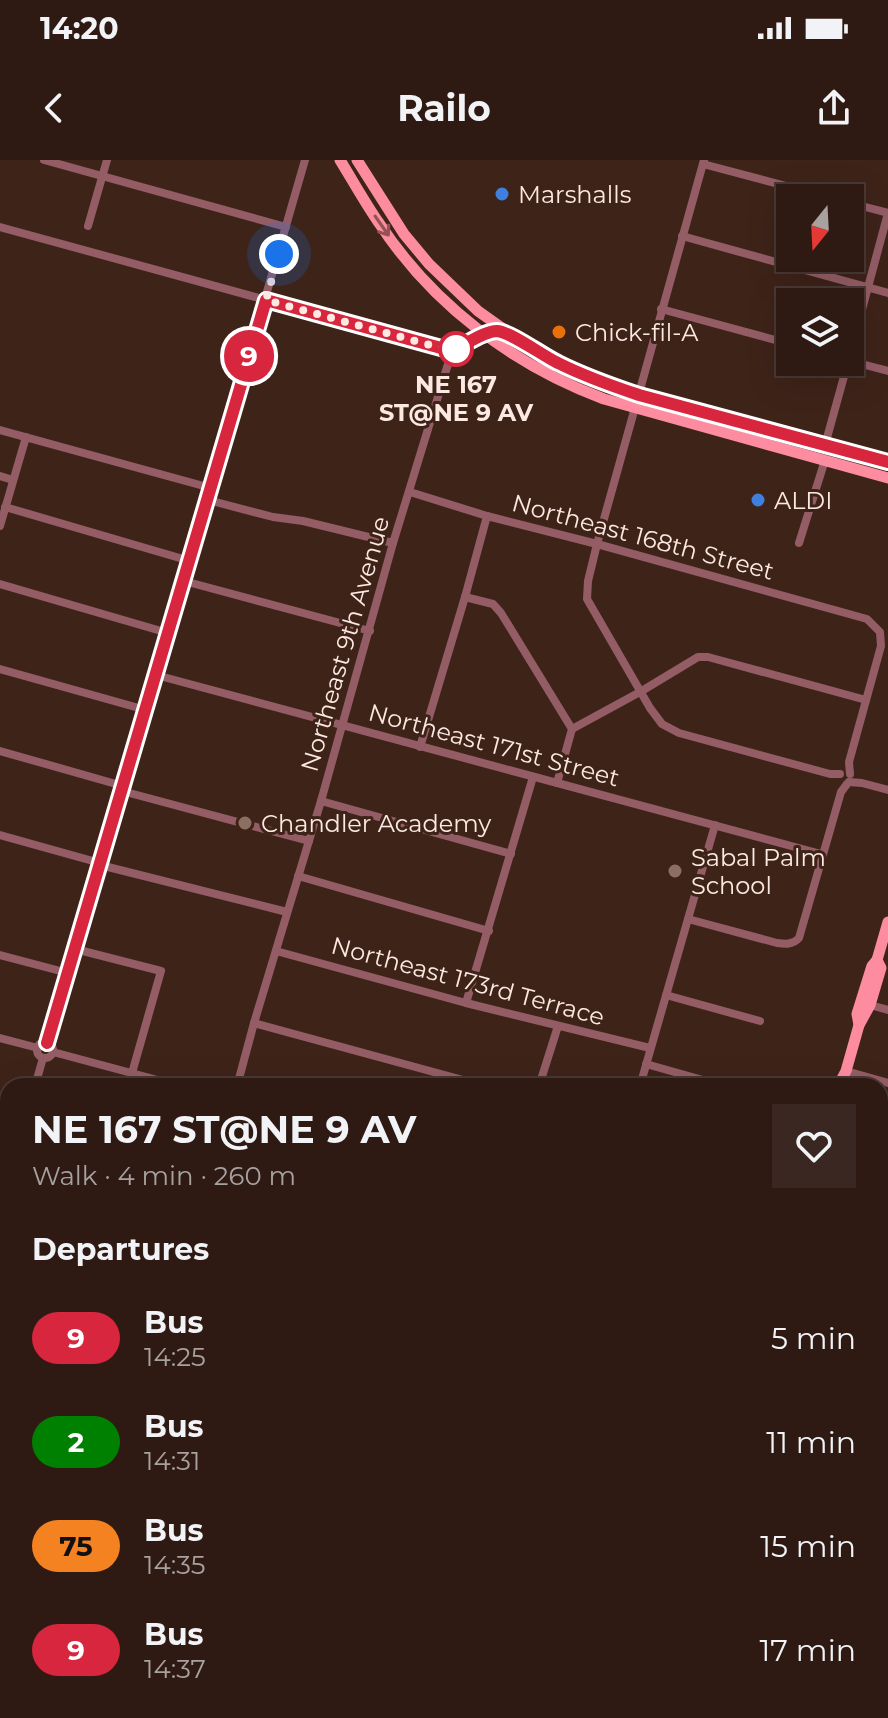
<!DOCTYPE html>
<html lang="en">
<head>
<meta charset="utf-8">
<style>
	:root { --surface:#2e1a13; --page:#3a2721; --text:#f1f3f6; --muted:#a7a1a0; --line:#493833 }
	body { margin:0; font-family:Montserrat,sans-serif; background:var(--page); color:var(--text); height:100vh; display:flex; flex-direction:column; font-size:30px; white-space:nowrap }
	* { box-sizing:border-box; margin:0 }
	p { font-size:26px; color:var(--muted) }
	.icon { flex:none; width:44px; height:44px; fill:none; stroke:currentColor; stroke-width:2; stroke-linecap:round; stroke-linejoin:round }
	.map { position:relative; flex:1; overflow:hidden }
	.drawer { position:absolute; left:0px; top:918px; width:888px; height:640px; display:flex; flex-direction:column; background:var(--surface); border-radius:24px 24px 0 0; box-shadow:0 8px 32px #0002,0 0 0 2px var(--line) }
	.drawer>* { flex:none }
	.badge { padding:0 16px; border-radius:26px; font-size:28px; line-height:52px }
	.needle { width:52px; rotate:198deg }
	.controls { position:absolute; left:776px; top:24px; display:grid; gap:16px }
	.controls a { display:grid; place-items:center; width:88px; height:88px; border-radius:0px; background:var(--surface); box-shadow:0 8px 32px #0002,0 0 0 2px var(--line); font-size:40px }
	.you { position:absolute; width:40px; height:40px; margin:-20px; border:6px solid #fff; border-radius:50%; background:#1a73e8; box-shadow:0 0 0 12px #1a73e833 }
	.map>.badge { position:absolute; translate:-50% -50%; box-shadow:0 0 0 4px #fff }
	h2 { padding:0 32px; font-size:30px; line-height:72px }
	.round { display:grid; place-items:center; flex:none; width:84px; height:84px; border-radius:0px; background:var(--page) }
	.headline { display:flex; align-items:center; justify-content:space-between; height:136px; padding:0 32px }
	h1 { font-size:38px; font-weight:700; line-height:60px }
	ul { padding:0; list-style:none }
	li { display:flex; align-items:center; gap:24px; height:104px; padding:0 32px }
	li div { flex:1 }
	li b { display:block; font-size:30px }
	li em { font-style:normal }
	li .badge { min-width:88px; font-weight:700; text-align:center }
	.status { display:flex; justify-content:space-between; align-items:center; height:56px; padding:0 40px; background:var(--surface); direction:ltr }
	.status svg { height:22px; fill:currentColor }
	header { display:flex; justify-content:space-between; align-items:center; height:104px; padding:0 32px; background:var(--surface); font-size:36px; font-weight:700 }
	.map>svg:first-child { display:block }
</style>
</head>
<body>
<div class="status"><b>14:20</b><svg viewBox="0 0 49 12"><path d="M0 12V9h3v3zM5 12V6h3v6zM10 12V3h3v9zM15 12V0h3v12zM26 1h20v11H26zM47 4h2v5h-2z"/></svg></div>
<header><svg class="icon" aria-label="back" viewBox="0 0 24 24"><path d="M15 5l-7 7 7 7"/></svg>Railo<svg class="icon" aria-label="share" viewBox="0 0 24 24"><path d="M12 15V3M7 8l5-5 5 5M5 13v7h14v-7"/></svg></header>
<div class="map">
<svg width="888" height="1558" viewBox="0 0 888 1558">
	<rect width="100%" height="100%" fill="#3e2319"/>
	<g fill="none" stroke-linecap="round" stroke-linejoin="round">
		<g stroke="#945d66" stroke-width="8">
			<path d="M44 0 286 67"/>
			<path d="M704 0 597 384 588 421 587 439 650 548 662 564 679 573 830 614H840"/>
			<path d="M703 4 831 38"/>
			<path d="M850 43 888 53"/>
			<path d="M88 66 107 0"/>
			<path d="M0 67 452 191 467 185 483 174"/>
			<path d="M682 76 888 133"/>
			<path d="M661 149 790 184"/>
			<path d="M850 194 888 53"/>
			<path d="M850 201 888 211"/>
			<path d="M0 270 211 328"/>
			<path d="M825 285 848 202"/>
			<path d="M0 316 13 320"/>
			<path d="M410 332 487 356 597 384 867 459 880 472 881 486 849 602 850 614"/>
			<path d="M208 340 273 357 303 361 393 383"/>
			<path d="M5 347 190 401"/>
			<path d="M0 366 26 277"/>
			<path d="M799 383 825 300"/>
			<path d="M184 421 370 471"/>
			<path d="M0 424 168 473"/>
			<path d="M465 437 493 444 501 453 572 569"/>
			<path d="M0 509 146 550"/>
			<path d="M156 515 821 694"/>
			<path d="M420 587 465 437 487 356"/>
			<path d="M0 591 123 626"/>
			<path d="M849 622 862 623 888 630"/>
			<path d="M557 623 572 569 640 532 698 497H708L866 540"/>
			<path d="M122 631 309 681"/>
			<path d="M321 641 511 694"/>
			<path d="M0 675 100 703"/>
			<path d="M100 705 287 752"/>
			<path d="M298 716 489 771"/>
			<path d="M688 759 777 783C785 784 793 785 799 778L841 632 847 624"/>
			<path d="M75 789 161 811 132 913"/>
			<path d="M276 791 466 843 650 888"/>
			<path d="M0 795 68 813"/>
			<path d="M666 835 760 861"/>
			<path d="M466 843 533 617"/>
			<path d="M870 845 888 850"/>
			<path d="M254 863 485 926"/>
			<path d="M0 878 38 888"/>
			<circle cx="45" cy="890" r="8"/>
			<path d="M47 883 135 589 305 0"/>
			<path d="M53 892 180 926"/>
			<path d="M646 904 724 926"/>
			<path d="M846 911 888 923"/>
			<path d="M35 926 43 898"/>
			<path d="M237 926 254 863 321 641 393 383 452 191"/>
			<path d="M539 926 558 866"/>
			<path d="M640 926 715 665"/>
			<path d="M0 959 8 961"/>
			<path d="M880 1013 888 1015"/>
			<path d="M0 1047 8 1019"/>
			<path d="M0 1077 8 1079"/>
			<path d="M880 1113 888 1115"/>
			<path d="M880 1191 888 1194"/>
			<path d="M880 1313 888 1315"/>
			<path d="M0 1327 8 1299"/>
			<path d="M880 1388 888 1390"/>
			<path d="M0 1481 8 1483"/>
			<path d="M880 1485 888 1481"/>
			<path d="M0 1514 8 1510"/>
			<path d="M9 1550 13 1558"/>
			<path d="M363 1550 393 1558"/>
			<path d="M636 1550 657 1556"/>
			<path d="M69 1558 82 1554 94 1558"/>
			<path d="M719 1558 737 1550"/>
		</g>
		<g stroke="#fd8ca1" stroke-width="11">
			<path d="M340 0C353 21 365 43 379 63 433 145 513 205 604 239L888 318"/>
			<path d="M357 0 404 74 429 104 478 151 530 188 582 214 639 235 888 302"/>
			<path d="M859 865 857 854 872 806 877 800 888 762"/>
			<path d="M838 926 846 911 859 865 870 845 881 808 877 800"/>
			<path d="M5 1541 8 1531"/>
			<path d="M243 1550 265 1558"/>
			<path d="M312 1550 341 1558"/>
			<path d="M657 1558 659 1550"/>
			<path d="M667 1558 669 1550"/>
		</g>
		<path stroke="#f5bdc5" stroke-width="12" d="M282 1550 310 1558"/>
	</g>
	<defs><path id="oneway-shaft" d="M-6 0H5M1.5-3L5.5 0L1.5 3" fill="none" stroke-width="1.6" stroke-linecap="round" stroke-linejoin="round" transform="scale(2)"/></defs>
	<use stroke="#945256" href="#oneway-shaft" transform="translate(382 66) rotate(55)"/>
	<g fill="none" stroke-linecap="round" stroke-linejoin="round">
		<g stroke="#fff" stroke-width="18">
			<path id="line" d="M47 883 266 140 452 191C465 185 484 171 497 171 511 172 543 196 558 203 584 216 612 226 639 235L888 302"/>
		</g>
		<use href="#line" stroke="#d7263d" stroke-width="12"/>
		<path stroke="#fce9e2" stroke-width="8" stroke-dasharray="0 14.4" d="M279 94 266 140 452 191 456 189"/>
	</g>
	<g fill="#3f7fe0" stroke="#3e2319" stroke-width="3">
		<circle cx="502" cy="34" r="8"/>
		<circle cx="758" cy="340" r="8"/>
	</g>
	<circle fill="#e8710a" stroke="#3e2319" stroke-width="3" cx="559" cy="172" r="8"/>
	<circle fill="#fff" stroke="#d7263d" stroke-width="4" cx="456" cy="189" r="16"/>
	<g fill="#8d6e63" stroke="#3e2319" stroke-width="3">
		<circle cx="245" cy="663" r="8"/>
		<circle cx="675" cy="711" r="8"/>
	</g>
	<g text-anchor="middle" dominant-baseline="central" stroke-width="6" stroke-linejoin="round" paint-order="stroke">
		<g font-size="24" fill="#fce9e2" stroke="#3e2319" text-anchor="start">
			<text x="518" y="34">Marshalls</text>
			<text x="575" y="172">Chick-fil-A</text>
			<text x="774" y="340">ALDI</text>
			<text x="261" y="663">Chandler Academy</text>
			<text x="691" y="697">Sabal Palm<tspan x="691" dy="28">School</tspan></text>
		</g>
		<g font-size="24" font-weight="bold" fill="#fce9e2" stroke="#3e2319">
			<text x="456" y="224">NE 167<tspan x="456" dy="28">ST@NE 9 AV</tspan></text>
		</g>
		<g font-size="24" fill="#fce9e2" stroke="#3e2319">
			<text transform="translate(643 377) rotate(15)">Northeast 168th Street</text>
			<text transform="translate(345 484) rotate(-74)">Northeast 9th Avenue</text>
			<text transform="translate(494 585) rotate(15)">Northeast 171st Street</text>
			<text transform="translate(468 821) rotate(15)">Northeast 173rd Terrace</text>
		</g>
	</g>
</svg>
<div class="controls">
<a><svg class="needle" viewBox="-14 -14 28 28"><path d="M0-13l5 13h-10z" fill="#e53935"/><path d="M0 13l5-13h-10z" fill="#a7a1a0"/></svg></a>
<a><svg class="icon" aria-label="layers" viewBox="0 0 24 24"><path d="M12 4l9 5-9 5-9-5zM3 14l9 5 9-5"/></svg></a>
</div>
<div class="you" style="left:279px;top:94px"></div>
<b class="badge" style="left:249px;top:196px;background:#d7263d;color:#fff">9</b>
<section class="drawer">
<div class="headline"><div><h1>NE 167 ST@NE 9 AV</h1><p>Walk · 4 min · 260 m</p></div><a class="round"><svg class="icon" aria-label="heart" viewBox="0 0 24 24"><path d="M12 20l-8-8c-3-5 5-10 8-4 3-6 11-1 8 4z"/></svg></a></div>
<h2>Departures</h2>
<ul>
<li><span class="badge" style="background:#d7263d;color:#fff">9</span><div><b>Bus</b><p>14:25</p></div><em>5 min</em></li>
<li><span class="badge" style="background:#008000;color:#fff">2</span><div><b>Bus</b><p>14:31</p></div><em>11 min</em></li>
<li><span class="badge" style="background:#f58220;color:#111">75</span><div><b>Bus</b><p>14:35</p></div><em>15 min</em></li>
<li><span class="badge" style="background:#d7263d;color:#fff">9</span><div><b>Bus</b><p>14:37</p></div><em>17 min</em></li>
</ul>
</section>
</div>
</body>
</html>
